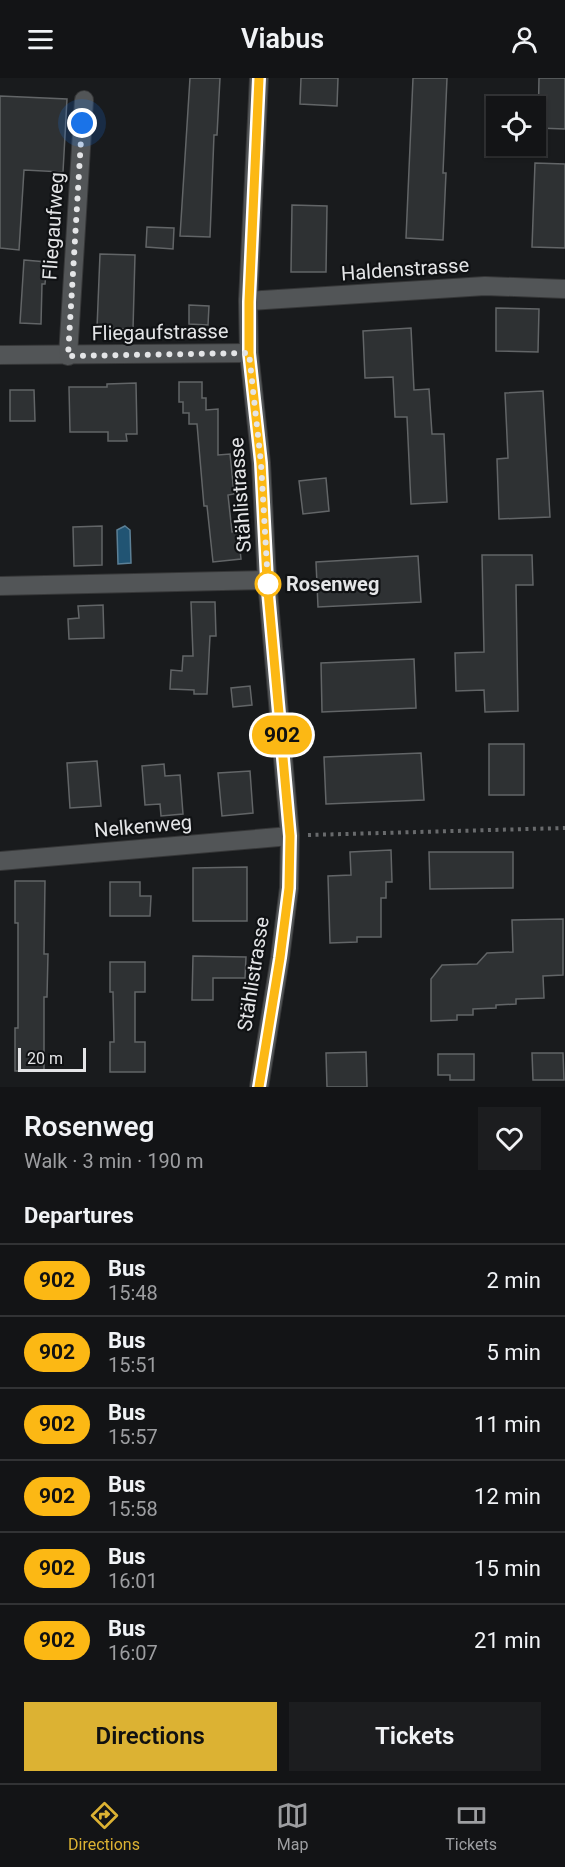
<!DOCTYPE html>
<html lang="en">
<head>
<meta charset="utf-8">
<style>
	:root { --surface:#131416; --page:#1c1d1f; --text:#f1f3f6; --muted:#9d9ea1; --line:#323335; --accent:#dcb233 }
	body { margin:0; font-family:Roboto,sans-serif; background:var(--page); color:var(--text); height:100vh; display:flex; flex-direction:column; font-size:22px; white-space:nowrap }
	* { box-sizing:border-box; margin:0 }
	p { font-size:20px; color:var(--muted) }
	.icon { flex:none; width:33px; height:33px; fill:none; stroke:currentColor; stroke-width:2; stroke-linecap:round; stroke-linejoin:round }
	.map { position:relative; height:1009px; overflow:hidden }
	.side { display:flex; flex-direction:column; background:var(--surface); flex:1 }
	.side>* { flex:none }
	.badge { padding:0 12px; border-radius:20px; font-size:21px; line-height:39px }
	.buttons { position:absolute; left:486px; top:18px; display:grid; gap:12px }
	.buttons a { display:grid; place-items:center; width:60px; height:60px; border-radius:0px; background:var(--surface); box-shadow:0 2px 4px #0004,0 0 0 2px var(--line); font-size:30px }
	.scale { position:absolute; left:18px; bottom:15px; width:68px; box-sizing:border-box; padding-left:6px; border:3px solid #e4e5e7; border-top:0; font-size:16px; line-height:21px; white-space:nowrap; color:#e4e5e7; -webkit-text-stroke:4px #101214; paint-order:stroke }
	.you { position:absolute; width:30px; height:30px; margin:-15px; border:4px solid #fff; border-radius:50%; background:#1a73e8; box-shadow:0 0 0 9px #1a73e833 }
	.map>.badge { position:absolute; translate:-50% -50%; box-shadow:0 0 0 3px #fff }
	h2 { padding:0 24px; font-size:22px; line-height:54px }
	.round { display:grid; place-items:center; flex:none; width:63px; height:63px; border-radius:0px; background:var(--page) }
	.summary { display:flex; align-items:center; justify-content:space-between; height:102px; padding:0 24px }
	h1 { font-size:28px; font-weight:600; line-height:45px }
	.button { display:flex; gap:12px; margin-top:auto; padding:12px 24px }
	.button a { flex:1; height:69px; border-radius:0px; background:var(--accent); color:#111; font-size:24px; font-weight:600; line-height:69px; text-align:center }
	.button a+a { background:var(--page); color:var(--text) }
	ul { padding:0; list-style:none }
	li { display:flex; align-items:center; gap:18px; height:72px; padding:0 24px; border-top:2px solid var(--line) }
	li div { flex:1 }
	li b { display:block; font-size:22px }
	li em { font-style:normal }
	li .badge { min-width:66px; font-weight:700; text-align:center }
	header { display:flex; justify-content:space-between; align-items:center; height:78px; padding:0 24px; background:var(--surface); font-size:27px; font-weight:600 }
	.tabs { display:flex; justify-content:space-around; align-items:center; height:84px; border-top:2px solid var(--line); background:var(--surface); font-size:16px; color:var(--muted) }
	.tabs a { display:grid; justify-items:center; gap:3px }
	.tabs .selected { color:var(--accent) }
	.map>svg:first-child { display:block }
</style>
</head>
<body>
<header><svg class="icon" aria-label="menu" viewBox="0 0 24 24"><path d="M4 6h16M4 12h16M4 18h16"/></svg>Viabus<svg class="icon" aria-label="person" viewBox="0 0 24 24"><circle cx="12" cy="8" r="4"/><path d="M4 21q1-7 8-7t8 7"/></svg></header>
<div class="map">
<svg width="565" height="1009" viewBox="0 0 565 1009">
	<rect width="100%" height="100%" fill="#191b1d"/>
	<path fill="#215473" stroke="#5c8096" stroke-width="1.5" d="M125 448 130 452 131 485 118 486 117 452Z"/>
	<g fill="#2e3133" stroke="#626567" stroke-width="1.5">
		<path d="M190 0H220L217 57H214L210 159 180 158Z"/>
		<path d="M301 0H338L337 28 300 26Z"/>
		<path d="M413 0H447L443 95H446L443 162 406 160Z"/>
		<path d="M539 0H565V51L538 50Z"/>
		<path d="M0 18 67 21 63 94 24 92 19 172 0 170Z"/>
		<path d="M535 85 565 86V170L532 169Z"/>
		<path d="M292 127 327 128 326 194H291Z"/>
		<path d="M147 149 174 150 173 171 146 169Z"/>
		<path d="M100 176 135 177 133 251 97 250Z"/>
		<path d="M24 182 47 184 45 206H42L41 246 20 245Z"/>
		<path d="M189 227 209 228 208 247 189 246Z"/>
		<path d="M496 230 539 231 538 274 496 273Z"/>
		<path d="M411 250 414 312 429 311 432 356H444L447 424 411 426 407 339H395L393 299 365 300 363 253Z"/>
		<path d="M179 304H202V320H206V332L218 331V377L230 376 234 416 228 417 232 454 238 453 241 481 213 484 207 428H204L197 346H189V335H183V324H179Z"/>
		<path d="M136 305 137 356H126L127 363H108V354H70L69 309H107V306Z"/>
		<path d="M10 312H34L35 343H10Z"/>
		<path d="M543 313 550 439 499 441 497 381 508 380 505 315Z"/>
		<path d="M326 400 329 433 303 436 299 403Z"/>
		<path d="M102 448V487L74 488 73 449Z"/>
		<path d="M482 477H532L533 507H516L518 633 485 634 484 612 456 613 455 575 484 574Z"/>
		<path d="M418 478 421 524 318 529 316 484Z"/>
		<path d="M191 524H215L216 558H210L207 616H194V612L170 611 171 592 182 593 183 578H193Z"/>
		<path d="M103 527 104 560 69 561 68 541 79 540 78 528Z"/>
		<path d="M414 581 416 630 322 634 321 585Z"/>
		<path d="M250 608 252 627 233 629 231 610Z"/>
		<rect x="489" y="666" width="35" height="51"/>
		<path d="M421 675 424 722 326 726 324 679Z"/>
		<path d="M97 683 101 728 70 730 67 685Z"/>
		<path d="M164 686 165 698 180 697 183 736 161 738 160 726 145 727 142 688Z"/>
		<path d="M250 693 253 735 222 738 218 695Z"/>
		<path d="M391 772 392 804H386V820H381V859H357V864L330 865 328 798 351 797 350 774Z"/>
		<path d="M429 774H513V810L430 811Z"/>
		<path d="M247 789V843H193V790Z"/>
		<path d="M15 803H45L44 876H48L47 919H44V993H15V950H18V845H15Z"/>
		<path d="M110 804H140V818H151L150 838H110Z"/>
		<path d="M563 841V897L543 898 544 920 516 921V926L496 927V930L473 931V937H457V942L431 943V901L442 887 477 886 487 875 513 874 512 842Z"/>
		<path d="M193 878 246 879 245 900H213V922H192Z"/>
		<path d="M110 884H145V914H135V964H145V994H110V964H114L113 914H110Z"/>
		<path d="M366 974 367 1009H327L326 975Z"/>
		<path d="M532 975H563L564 1002H533Z"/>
		<path d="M438 976H474V1002H450V997H438Z"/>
	</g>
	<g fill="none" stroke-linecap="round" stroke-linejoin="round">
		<g stroke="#363738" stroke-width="20">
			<g id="minor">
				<path d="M259 0 248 223 249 275 261 385 267 502 290 758 289 810 280 880 259 1009"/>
				<path d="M248 223 485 208 565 211"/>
				<path d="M0 277 249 275"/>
				<path d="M68 278 84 22"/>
				<path d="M0 508 267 502"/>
				<path d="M0 783 290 758"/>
			</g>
		</g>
		<path stroke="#686a6c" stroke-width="4" stroke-dasharray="3 4.5" stroke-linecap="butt" d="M308 757 565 750"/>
		<use href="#minor" stroke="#525557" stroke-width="18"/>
	</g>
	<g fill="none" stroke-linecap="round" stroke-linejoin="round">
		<g stroke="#fff" stroke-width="14">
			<path id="line" d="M259 0 249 224V275L261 385 267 502 290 758 289 810 280 880 259 1009"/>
		</g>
		<use href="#line" stroke="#fcb814" stroke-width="9"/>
		<path stroke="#e4e5e7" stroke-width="6" stroke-dasharray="0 10.8" d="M82 45 68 278 249 275 261 385 268 506"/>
	</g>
	<circle fill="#fff" stroke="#fcb814" stroke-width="3" cx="268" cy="506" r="12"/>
	<g text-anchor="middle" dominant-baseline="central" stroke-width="4.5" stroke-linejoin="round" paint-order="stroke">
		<g font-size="20" fill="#e4e5e7" stroke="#101214">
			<text transform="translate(53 148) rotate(-86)">Fliegaufweg</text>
			<text transform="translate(405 191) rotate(-4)">Haldenstrasse</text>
			<text transform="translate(160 254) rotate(-1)">Fliegaufstrasse</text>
			<text transform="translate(240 417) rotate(-94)">Stählistrasse</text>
			<text transform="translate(143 748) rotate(-5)">Nelkenweg</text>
			<text transform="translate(253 896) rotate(-81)">Stählistrasse</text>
		</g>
		<g font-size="20" font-weight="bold" fill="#e4e5e7" stroke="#101214" text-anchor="start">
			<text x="286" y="506">Rosenweg</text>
		</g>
	</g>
</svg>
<div class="buttons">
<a><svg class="icon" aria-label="locate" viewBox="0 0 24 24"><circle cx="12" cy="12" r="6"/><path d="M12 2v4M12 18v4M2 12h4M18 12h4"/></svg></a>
</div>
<div class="scale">20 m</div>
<div class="you" style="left:82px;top:45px"></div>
<b class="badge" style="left:282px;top:657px;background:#fcb814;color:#111">902</b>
</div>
<section class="side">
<div class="summary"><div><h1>Rosenweg</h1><p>Walk · 3 min · 190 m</p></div><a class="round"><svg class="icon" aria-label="heart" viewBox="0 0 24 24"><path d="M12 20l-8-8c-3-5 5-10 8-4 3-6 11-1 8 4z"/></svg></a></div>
<h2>Departures</h2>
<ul>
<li><span class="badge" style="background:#fcb814;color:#111">902</span><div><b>Bus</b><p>15:48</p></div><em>2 min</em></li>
<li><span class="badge" style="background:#fcb814;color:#111">902</span><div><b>Bus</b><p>15:51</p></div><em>5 min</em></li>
<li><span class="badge" style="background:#fcb814;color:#111">902</span><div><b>Bus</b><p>15:57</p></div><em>11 min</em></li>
<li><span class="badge" style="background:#fcb814;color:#111">902</span><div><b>Bus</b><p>15:58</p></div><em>12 min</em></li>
<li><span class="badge" style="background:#fcb814;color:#111">902</span><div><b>Bus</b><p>16:01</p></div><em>15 min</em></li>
<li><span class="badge" style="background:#fcb814;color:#111">902</span><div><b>Bus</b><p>16:07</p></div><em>21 min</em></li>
</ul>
<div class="button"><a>Directions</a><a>Tickets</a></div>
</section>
<nav class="tabs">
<a class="selected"><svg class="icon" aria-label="directions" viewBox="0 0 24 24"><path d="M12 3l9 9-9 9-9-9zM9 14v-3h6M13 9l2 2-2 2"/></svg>Directions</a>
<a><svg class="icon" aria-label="map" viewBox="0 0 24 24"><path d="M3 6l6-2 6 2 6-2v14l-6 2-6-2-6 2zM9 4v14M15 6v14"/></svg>Map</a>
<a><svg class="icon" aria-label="tickets" viewBox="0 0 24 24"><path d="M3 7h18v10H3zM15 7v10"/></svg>Tickets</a>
</nav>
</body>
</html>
